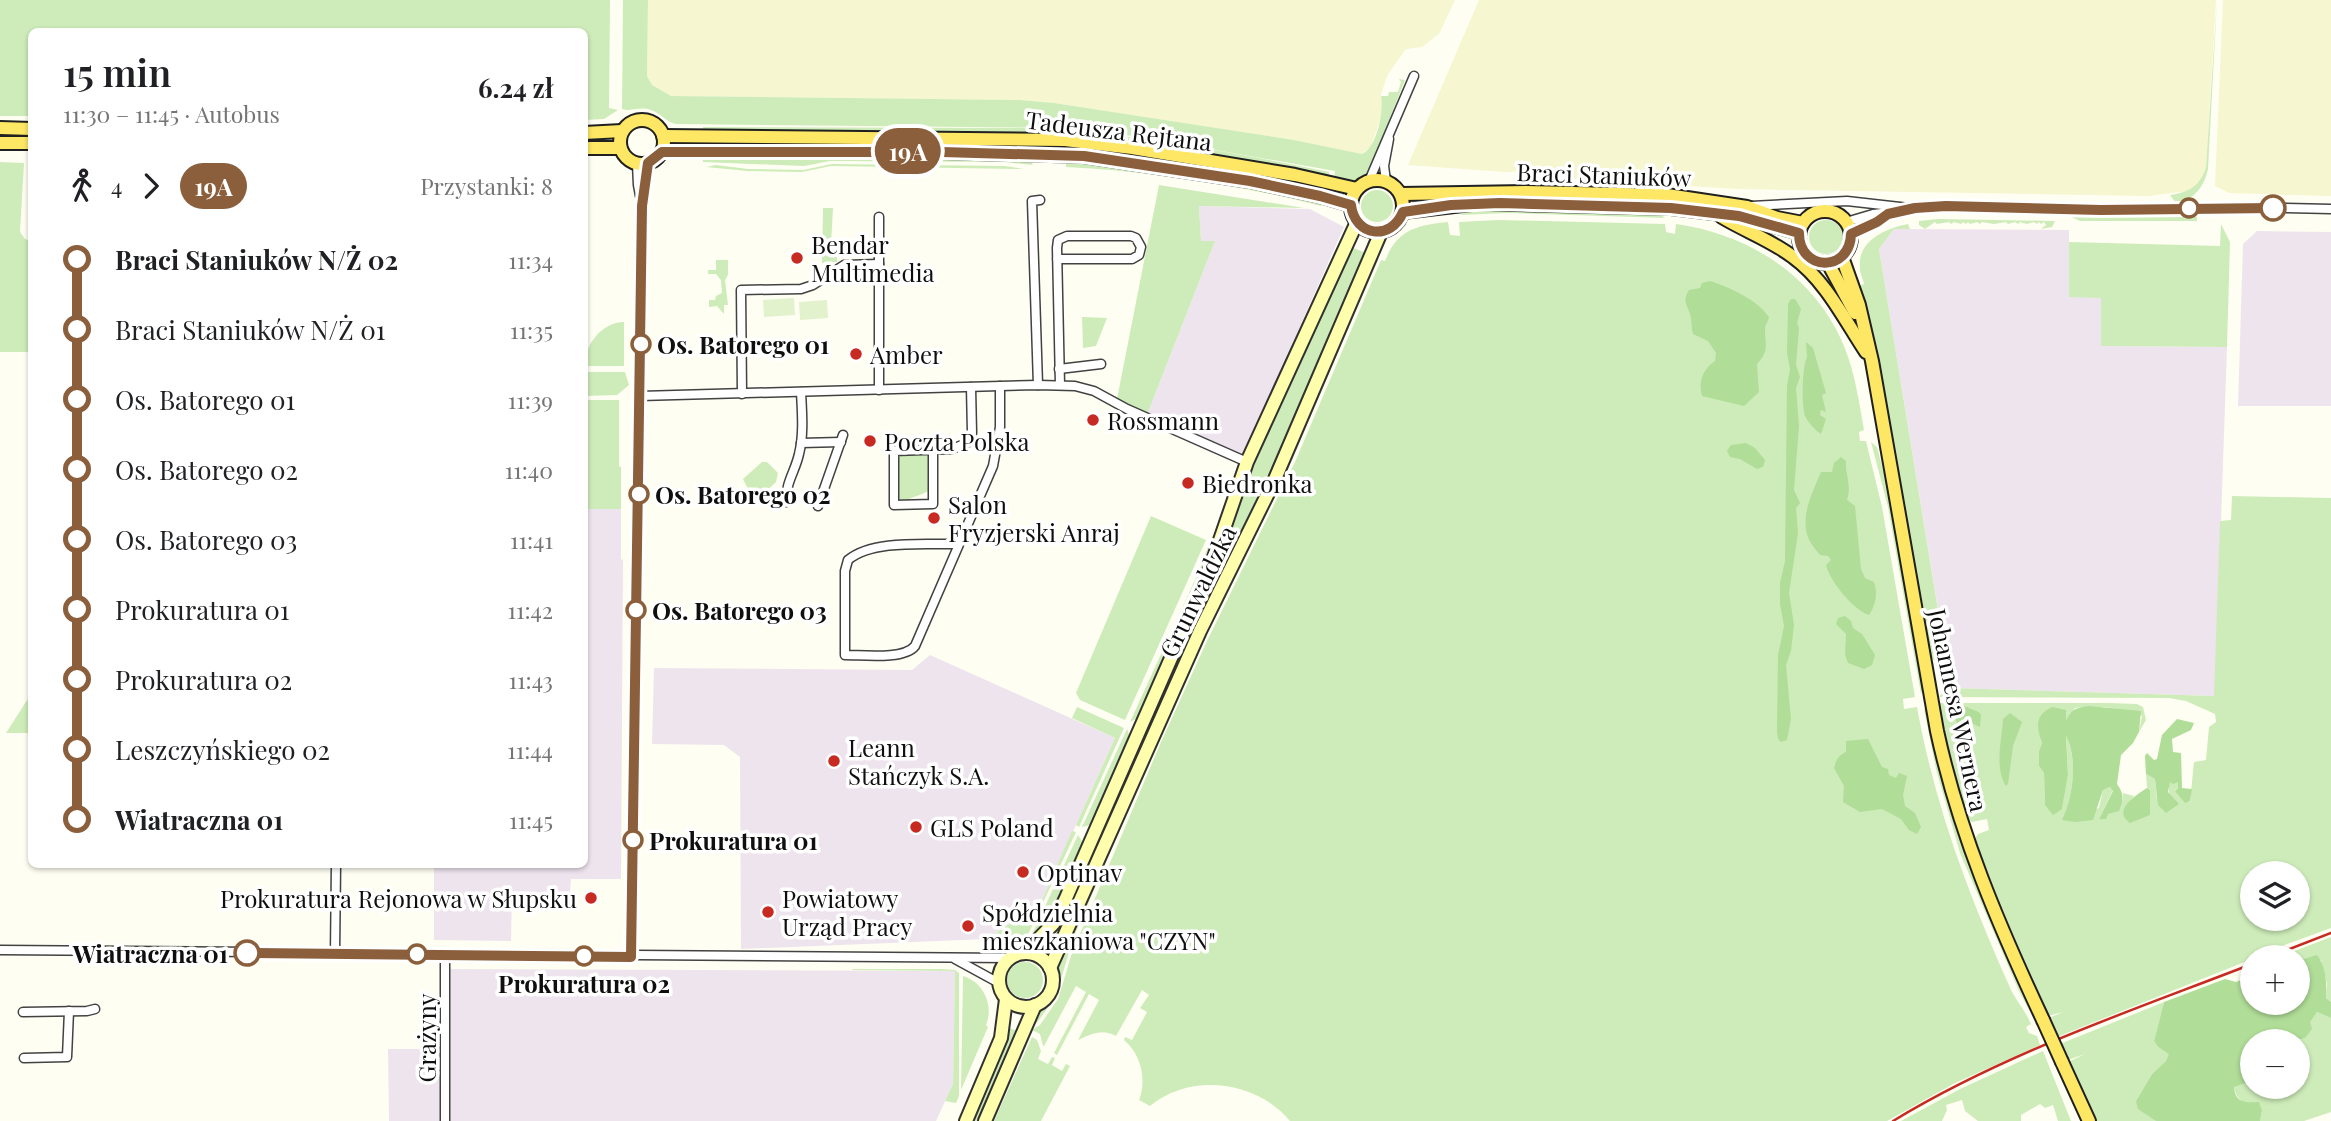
<!DOCTYPE html>
<html lang="pl">
<head>
<meta charset="utf-8">
<style>
	:root { --surface:#fff; --page:#f2f2f2; --text:#202124; --muted:#757577 }
	body { margin:0; font-family:"Playfair Display",serif; background:var(--page); color:var(--text); height:100vh; display:flex; flex-direction:column; font-size:26px; white-space:nowrap }
	* { box-sizing:border-box; margin:0 }
	p { font-size:23px; color:var(--muted) }
	.icon { flex:none; width:38px; height:38px; fill:none; stroke:currentColor; stroke-width:2; stroke-linecap:round; stroke-linejoin:round }
	.map { position:relative; flex:1; overflow:hidden }
	.drawer { position:absolute; left:28px; top:28px; width:560px; height:840px; display:flex; flex-direction:column; background:var(--surface); border-radius:10px; box-shadow:0 2px 5px #0004 }
	.drawer>* { flex:none }
	.badge { padding:0 14px; border-radius:23px; font-size:24px; line-height:46px }
	.buttons { position:absolute; left:2240px; top:861px; display:grid; gap:14px }
	.buttons a { display:grid; place-items:center; width:70px; height:70px; border-radius:50%; background:var(--surface); box-shadow:0 2px 5px #0004; font-size:35px }
	.map>.badge { position:absolute; translate:-50% -50%; box-shadow:0 0 0 4px #fff }
	.legs { display:flex; align-items:center; gap:10px; height:77px; padding:0 35px; font-size:23px }
	.legs p { margin-inline-start:auto }
	.headline { display:flex; align-items:center; justify-content:space-between; height:119px; padding:0 35px }
	h1 { font-size:38px; font-weight:600; line-height:52px }
	ul { padding:0 35px; list-style:none }
	li { display:flex; align-items:center; gap:24px; height:70px; font-size:26px }
	li i { display:grid; place-items:center; width:10px; height:100%; margin:0 9px; background:currentColor }
	li i::after { content:''; width:18px; height:18px; margin:-9px; border:5px solid; border-radius:50%; background:var(--surface) }
	li p { margin-inline-start:auto }
	li:first-child i { background:linear-gradient(#0000 50%,currentColor 0) }
	li:last-child i { background:linear-gradient(currentColor 50%,#0000 0) }
	.map>svg:first-child { display:block }
</style>
</head>
<body>
<div class="map">
<svg width="2331" height="1121" viewBox="0 0 2331 1121">
	<rect width="100%" height="100%" fill="#fffef2"/>
	<g fill="#eee4ee">
		<path d="M1199 206 1310 209 1344 227 1243 455 1147 415 1215 241H1201Z"/>
		<path d="M1894 229 2069 230V297H2101V346L2227 347 2215 696 1951 688 1879 249Z"/>
		<path d="M2257 231 2331 232V406H2238L2243 244Z"/>
		<path d="M585 509H621V559L623 560 621 879H571L570 893 512 892 511 941 434 940V865L584 864Z"/>
		<path d="M930 655 1115 738 1041 903 986 939 741 949 740 757 724 745 652 744 654 668 912 670Z"/>
		<path d="M448 969 955 971 953 1084 936 1121H447Z"/>
		<path d="M388 1049H442V1121H389Z"/>
	</g>
	<g fill="#f6f6d0">
		<path d="M648 0H1455L1439 34 1422 47 1406 49 1388 74 1381 94 1383 112 1371 146 1362 154 1294 140 1054 103 1020 100 671 96 652 85 647 76Z"/>
		<path d="M1479 0H2216L2206 167 2200 183 2188 191 2148 196 1738 189 1636 183 1629 176H1617L1618 180 1561 179 1546 176 1547 174 1533 167 1524 168 1525 171 1505 172 1408 165Z"/>
		<path d="M2223 0H2331V196L2229 193 2215 186Z"/>
	</g>
	<g fill="#ceecb9" fill-rule="evenodd">
		<path d="M0 0H610L609 108 618 110 604 119 585 120 584 32H32L31 116H0Z"/>
		<path d="M623 0H648L647 76 652 85 671 96 1020 100 1054 103 1294 140 1362 154C1377 147 1384 112 1381 96H1388L1389 92H1398L1401 82 1399 79 1405 80 1368 173C1358 185 1348 181 1334 178L1335 171 1142 137 1061 128 676 124C666 122 661 113 651 110 640 106 632 112 622 109Z"/>
		<path d="M2217 0 2208 169C2204 187 2195 199 2176 203L2170 195C2190 192 2200 186 2206 167Z"/>
		<path d="M703 127 1024 128 1061 130 1062 135 703 131Z"/>
		<path d="M1069 130C1156 139 1243 154 1329 172V177L1150 145 1068 135Z"/>
		<path d="M703 141 1062 145 1061 149 703 145Z"/>
		<path d="M1067 145 1107 149 1299 181 1326 188 1325 192C1241 170 1153 157 1067 149Z"/>
		<path d="M730 155 1029 159 1033 165 1004 162 830 161 804 166 703 162V156Z"/>
		<path d="M1066 159 1279 191 1322 202 1321 206C1240 185 1149 171 1066 167Z"/>
		<path d="M0 162 24 163 20 232 25 239 31 241V352H0Z"/>
		<path d="M832 164 1005 166 1024 169 831 166 802 172 747 171 706 167 716 165 748 169 803 170Z"/>
		<path d="M1159 185 1304 208 1199 206 1201 241H1215L1147 415 1117 399Z"/>
		<circle cx="1377" cy="206" r="16"/>
		<path d="M823 208H833L831 244H837V262L822 263Z"/>
		<path d="M1505 208 1658 213 1665 218 1508 213 1460 215 1470 210Z"/>
		<path d="M2179 214 2180 216H2197V221H2080L2067 215Z"/>
		<path d="M1938 219 2055 221 2052 227 2041 229 2046 225 2044 222 2041 224 2039 222 2037 224 2034 222 2027 224 2020 222 2018 224 2015 222 2008 224 2006 222 1994 224 1982 222 1980 224 1977 222 1970 224 1968 222 1966 224 1963 222 1961 224 1954 222 1951 224 1949 222 1937 224 1935 222 1925 229 1919 225V221Z"/>
		<circle cx="1826" cy="237" r="17"/>
		<path d="M1498 220 1665 224 1666 232 1675 234 1676 224C1749 234 1815 276 1844 346 1855 373 1859 402 1864 430L1859 432 1860 441H1866L1882 507 1915 697 1903 699 1904 709 1917 707C1935 807 1970 899 2012 992 2018 1003 2026 1012 2031 1024L2026 1027 2029 1033 2037 1036 2040 1045 1955 1083 1887 1121H1290C1257 1081 1191 1072 1150 1106L1139 1100C1147 1080 1141 1054 1124 1040L1125 1037 1132 1040 1147 1012 1140 1008 1149 995 1142 990 1116 1036C1103 1028 1090 1034 1078 1040L1099 1000 1089 994 1057 1055 1054 1053 1086 992 1076 986 1044 1046H1043L1040 1034 1032 1030 1040 1025 1058 999 1072 953 1161 742 1207 641 1295 462 1381 260 1385 261C1397 229 1418 225 1448 222L1450 235 1460 236 1459 222Z"/>
		<path d="M1908 224 1910 229H1894L1879 249 1948 671 1929 656 1856 288 1864 284C1863 279 1860 274 1860 268 1857 240 1887 228 1908 224Z"/>
		<path d="M2221 224 2230 242 2227 347 2101 346V298L2069 297V242L2220 246Z"/>
		<path d="M1351 247 1366 253 1288 437 1174 675 1049 956 1037 948 1043 942 1248 474Z"/>
		<path d="M1375 258 1378 260 1282 481 1215 616 1164 727 1073 939 1056 996 1037 1023 1032 1025 1037 1015 1055 995 1058 987 1059 966 1069 941 1162 727Z"/>
		<path d="M716 260H728V275L725 280 728 305H724V314L717 306 709 307V300H715L716 296 722 293 721 280 716 274H708V270H716Z"/>
		<path d="M1082 317 1107 318 1096 346 1083 348Z"/>
		<path d="M624 322V366H585C584 345 602 322 624 322Z"/>
		<path d="M585 372H625L629 385 617 395 585 396Z"/>
		<path d="M585 400H619V466L621 467V509H586L585 526Z"/>
		<path d="M1871 442 1877 447 1891 501 1924 683 1921 694 1888 507Z"/>
		<path d="M928 453 931 457 930 490C922 495 912 497 903 502L896 495 898 456 900 454Z"/>
		<path d="M762 462H767L778 473 776 482 762 495H751L743 479Z"/>
		<path d="M2232 496 2331 498V928L2252 957V959L2057 1037 2049 1018 2063 1012 2048 1016 1995 899 1974 840 1978 834 1989 830 1987 819 1972 822 1966 818 1948 757 1938 703H2109L2137 704 2143 707 2146 720 2139 732 2142 716C2119 708 2099 705 2075 708L2065 724 2040 737 2042 743 2039 751V766L2044 773 2045 805 2050 810 2062 808 2068 775 2066 735C2078 761 2073 794 2063 820L2099 808 2103 790 2110 787 2113 790 2099 819 2123 800V793L2134 796 2131 800 2150 790 2147 788 2146 774 2155 779 2157 799 2169 795V781H2178V788L2175 790 2190 802 2194 762 2206 760 2209 727 2216 722 2215 714 2186 701 2169 698 1939 697 1950 682 1951 688 2214 696 2220 521 2231 520ZM1965 706 1979 712 1978 726 1973 722 1970 723 1973 729 1965 736 1957 729 1955 711ZM2252 873H2298V919H2252Z"/>
		<path d="M1151 516 1206 540 1125 720 1080 700 1076 693Z"/>
		<path d="M1212 536C1215 554 1149 692 1138 718L1130 722 1199 571Z"/>
		<path d="M31 694V733H6Z"/>
		<path d="M1077 707 1124 728 1079 827 1076 825 1115 738 1072 718Z"/>
		<path d="M1924 709 1928 712 1948 801 1966 855 2036 1023 2019 991 1960 853 1936 769Z"/>
		<path d="M1127 729 1130 737 1091 825 1082 827Z"/>
		<path d="M1072 831 1076 832 1026 939 1007 948 983 950 984 943 991 936 1041 903Z"/>
		<path d="M1078 835 1083 843C1068 877 1057 916 1029 941Z"/>
		<path d="M2331 937V1002L2326 998 2327 984 2321 960H2302L2298 965V957H2279Z"/>
		<circle cx="1025" cy="980" r="18"/>
		<path d="M853 969H941L955 970 959 973V1096L956 1103 945 1101 953 1084 955 971 852 970Z"/>
		<path d="M963 976C984 982 994 1006 986 1025L988 1027 961 1090Z"/>
		<path d="M2164 1002 2154 1041 2158 1047 2170 1054 2166 1061 2152 1074 2136 1101 2156 1121H2095L2068 1062 2085 1054 2068 1060 2060 1044Z"/>
		<path d="M2317 1012 2331 1018V1112L2304 1121H2260L2262 1111C2249 1105 2235 1102 2234 1086L2248 1082 2252 1075V1087H2298L2296 1041 2305 1038 2309 1022Z"/>
		<path d="M1009 1028 1018 1031 979 1121H971Z"/>
		<path d="M1032 1037 1037 1040 1041 1051 1038 1059 1048 1064 1052 1057 1055 1058 1052 1065 1062 1071 1066 1064 1070 1066 1041 1121H994Z"/>
		<path d="M2043 1051 2071 1121H2058L2053 1105 2045 1108 2040 1104 2021 1115V1121H1978L1965 1111 1962 1100 1946 1105 1947 1110 1942 1121H1901L1960 1089Z"/>
	</g>
	<g fill="#b0dd98">
		<path d="M1710 281C1731 288 1756 299 1769 317 1768 322 1765 325 1765 329 1765 345 1770 350 1757 364L1759 392 1744 406 1702 396C1698 381 1703 369 1715 361L1716 353 1708 341 1693 334C1691 327 1692 321 1690 314 1687 304 1682 301 1689 290L1700 288 1702 283Z"/>
		<path d="M1791 299H1795L1801 309 1797 323 1799 328 1796 365 1800 377 1796 388 1799 426 1794 490 1800 503 1796 508 1798 533 1789 593 1794 625 1791 651 1786 665 1791 719 1787 740 1781 742 1778 739 1777 732 1778 655 1784 626 1780 604V583L1785 561 1787 386 1790 369 1787 353 1788 304Z"/>
		<path d="M1806 342 1813 348 1826 393 1822 395 1826 412 1821 410 1820 415 1826 419 1821 434C1816 431 1809 423 1806 418 1801 410 1802 365 1807 357Z"/>
		<path d="M1746 443 1755 448 1765 460 1763 467 1757 469 1740 459 1730 457 1727 451 1731 445Z"/>
		<path d="M1841 457 1846 461C1845 475 1852 485 1847 500L1855 506 1861 569 1865 578 1874 582C1878 594 1876 604 1869 615 1854 611 1829 580 1826 565L1831 560 1828 556 1820 555C1816 550 1810 543 1808 537 1800 516 1813 491 1821 472H1832L1834 463Z"/>
		<path d="M1845 616 1851 621 1853 628 1862 634 1875 655 1872 665 1864 669 1848 663 1845 655 1846 634 1836 624 1838 618Z"/>
		<path d="M1965 706 1979 712 1981 715 1980 727 1971 723 1973 729 1961 738 1957 729 1955 711Z"/>
		<path d="M2089 706 2141 711 2139 732 2133 743 2121 755 2117 784C2124 794 2124 799 2119 811L2108 814 2106 819H2099L2113 791 2110 787 2103 790 2093 820 2075 822 2062 820C2073 798 2078 758 2066 736L2068 775 2062 809 2053 815 2045 805 2044 773 2039 766V751L2042 743C2036 727 2035 715 2052 707L2066 710V721C2072 709 2075 708 2089 706Z"/>
		<path d="M2010 713 2022 722 2013 746 2008 784 2006 786C1994 767 2002 740 2003 719Z"/>
		<path d="M2177 719 2194 723 2191 730 2172 739 2173 752 2181 753 2182 788 2192 789 2190 801 2185 803 2175 791 2178 788V782L2173 784 2170 782 2168 792 2179 804 2166 813 2158 805 2155 779 2146 774 2145 756 2147 753 2154 760 2157 759 2162 735Z"/>
		<path d="M1868 739 1882 767 1888 769 1889 775 1896 778 1899 773 1907 776 1903 795 1905 806 1915 813 1921 827 1917 834 1909 830 1901 819 1882 809 1860 812 1843 802 1844 786 1834 768C1836 761 1838 755 1846 752V741Z"/>
		<path d="M2147 788 2150 790V815L2130 823C2112 810 2135 796 2147 788Z"/>
		<path d="M2317 955C2326 966 2327 984 2326 998L2331 1002V1018L2317 1012 2310 1022 2312 1029 2305 1038 2296 1041H2252V1075L2248 1082 2234 1087C2235 1103 2246 1103 2259 1102L2262 1111 2260 1121H2156L2138 1109 2136 1101 2152 1074 2166 1061 2169 1054 2158 1047 2154 1041 2164 1002 2225 979 2236 982 2243 979 2247 972 2252 970V1003H2298V965L2301 960Z"/>
	</g>
	<g fill="#e1f2cc">
		<path d="M794 298 795 315 764 317 763 300Z"/>
		<path d="M827 300 828 318 800 320 799 302Z"/>
	</g>
	<g fill="none" stroke-linecap="round" stroke-linejoin="round">
		<g stroke="#424242" stroke-width="11">
			<g id="street">
				<path d="M1369 181 1414 76"/>
				<path d="M1386 181 1384 166 1389 139"/>
				<path d="M643 204 648 163"/>
				<path d="M1751 206 1847 201 1909 208"/>
				<path d="M879 217V390"/>
				<path d="M1846 222 1873 214 1946 206 2101 210 2235 207 2331 209"/>
				<path d="M1851 234 1877 222 1888 214"/>
				<path d="M1057 259H1132L1139 255 1141 247 1136 238 1131 236H1067L1058 240 1057 248 1060 385"/>
				<path d="M1059 369 1101 364"/>
				<path d="M1038 385 1032 201 1040 200"/>
				<path d="M742 394 741 290 801 289 813 285 844 265 879 264"/>
				<path d="M640 396 1038 385 1075 386 1094 391 1127 409 1247 462"/>
				<path d="M801 443 841 442"/>
				<path d="M933 449V504L894 505V451L952 449 967 443 972 433 971 387"/>
				<path d="M786 502C786 481 795 472 799 454 804 434 802 412 801 392"/>
				<path d="M818 506 843 435"/>
				<path d="M959 544C927 545 873 539 848 560L845 571V655C863 655 904 660 915 646L993 466 1000 427V386"/>
				<path d="M0 950 1010 958"/>
				<path d="M335 954 336 864"/>
				<path d="M631 957 642 206 638 185 637 164"/>
				<path d="M955 959 999 983"/>
				<path d="M23 1012 87 1011 95 1009"/>
				<path d="M24 1058 67 1057 69 1011"/>
				<path d="M445 1121V955"/>
			</g>
		</g>
		<g stroke="#313131" stroke-width="16">
			<g id="secondary">
				<path d="M1026 952 1054 923 1066 898 1210 569 1247 462 1357 222"/>
				<circle cx="1026" cy="980" r="27"/>
				<path d="M1050 968 1200 631 1275 479 1381 232"/>
				<path d="M966 1121 1001 1038 1006 999"/>
				<path d="M985 1121 1035 1005"/>
			</g>
		</g>
		<g stroke="#202020" stroke-width="16">
			<g id="primary">
				<circle cx="642" cy="142" r="22"/>
				<path d="M0 128 32 129"/>
				<path d="M584 133 622 131"/>
				<path d="M663 136 1065 140 1132 148 1295 175 1357 189"/>
				<path d="M0 143H32"/>
				<path d="M584 148H620"/>
				<path d="M662 152H942L1084 156 1250 181 1320 196 1351 205"/>
				<circle cx="1377" cy="206" r="26"/>
				<path d="M1401 194 1526 192 1667 195 1747 207 1777 218 1803 223"/>
				<circle cx="1825" cy="237" r="26"/>
				<path d="M1403 212 1480 203 1671 208 1739 216 1799 233"/>
				<path d="M1722 217C1745 231 1771 240 1793 257 1826 281 1844 319 1866 352"/>
				<path d="M1842 257 1859 305 1872 361 1937 731C1959 833 1999 926 2043 1020"/>
				<path d="M1828 263 1855 313"/>
				<path d="M2062 1062 2089 1121"/>
			</g>
		</g>
		<use href="#street" stroke="#fff" stroke-width="8"/>
		<use href="#secondary" stroke="#fffead" stroke-width="12"/>
		<use href="#primary" stroke="#fde764" stroke-width="12"/>
		<g stroke="#c62a21" stroke-width="2.5">
			<path d="M2269 957 2331 933"/>
			<path d="M1893 1121C2005 1053 2131 1011 2252 964"/>
		</g>
		<g stroke="#202020" stroke-width="16" stroke-linecap="butt">
			<path id="primary-bridge" d="M2043 1020 2062 1062"/>
		</g>
		<use href="#primary-bridge" stroke="#fde764" stroke-width="12"/>
	</g>
	<g fill="none" stroke-linecap="round" stroke-linejoin="round">
		<g stroke="#fff" stroke-width="16">
			<path id="line-1" d="M247 953 631 957 642 206 648 163 662 152H942L1084 156 1250 181 1320 196 1351 205C1355 237 1391 241 1403 212L1451 205 1500 203 1671 208 1739 216 1799 233C1799 272 1850 273 1851 234L1877 222 1888 214 1915 208 1946 206 2101 210 2273 208"/>
		</g>
		<use href="#line-1" stroke="#8b5e3c" stroke-width="10"/>
	</g>
	<g fill="#fff" stroke="#8b5e3c" stroke-width="3.5">
		<circle cx="2189" cy="208" r="9"/>
		<circle cx="2273" cy="208" r="12"/>
		<circle cx="641" cy="344" r="9"/>
		<circle cx="639" cy="494" r="9"/>
		<circle cx="636" cy="610" r="9"/>
		<circle cx="633" cy="840" r="9"/>
		<circle cx="247" cy="953" r="12"/>
		<circle cx="417" cy="954" r="9"/>
		<circle cx="584" cy="956" r="9"/>
	</g>
	<g fill="#c62a21" stroke="#fff" stroke-width="2.5">
		<circle cx="797" cy="258" r="7"/>
		<circle cx="856" cy="354" r="7"/>
		<circle cx="1093" cy="420" r="7"/>
		<circle cx="870" cy="441" r="7"/>
		<circle cx="1188" cy="483" r="7"/>
		<circle cx="934" cy="518" r="7"/>
		<circle cx="834" cy="761" r="7"/>
		<circle cx="916" cy="827" r="7"/>
		<circle cx="1023" cy="872" r="7"/>
		<circle cx="591" cy="898" r="7"/>
		<circle cx="768" cy="912" r="7"/>
		<circle cx="968" cy="926" r="7"/>
	</g>
	<g text-anchor="middle" dominant-baseline="central" stroke-width="7" stroke-linejoin="round" paint-order="stroke">
		<g font-size="24" fill="#0f0f0f" stroke="#fff">
			<text transform="translate(1119 130) rotate(7)">Tadeusza Rejtana</text>
			<text transform="translate(1604 174) rotate(2)">Braci Staniuków</text>
			<text transform="translate(1197 591) rotate(-64)">Grunwaldzka</text>
			<text transform="translate(1959 710) rotate(78)">Johannesa Wernera</text>
			<text transform="translate(426 1038) rotate(-90)">Grażyny</text>
		</g>
		<g font-size="24" fill="#0f0f0f" stroke="#fff" text-anchor="start">
			<text x="811" y="244">Bendar<tspan x="811" dy="28">Multimedia</tspan></text>
			<text x="870" y="354">Amber</text>
			<text x="1107" y="420">Rossmann</text>
			<text x="884" y="441">Poczta Polska</text>
			<text x="1202" y="483">Biedronka</text>
			<text x="948" y="504">Salon<tspan x="948" dy="28">Fryzjerski Anraj</tspan></text>
			<text x="848" y="747">Leann<tspan x="848" dy="28">Stańczyk S.A.</tspan></text>
			<text x="930" y="827">GLS Poland</text>
			<text x="1037" y="872">Optinav</text>
			<text x="577" y="898" text-anchor="end">Prokuratura Rejonowa w Słupsku</text>
			<text x="782" y="898">Powiatowy<tspan x="782" dy="28">Urząd Pracy</tspan></text>
			<text x="982" y="912">Spółdzielnia<tspan x="982" dy="28">mieszkaniowa "CZYN"</tspan></text>
		</g>
		<g font-size="24" font-weight="bold" fill="#0f0f0f" stroke="#fff" text-anchor="start">
			<text x="657" y="344">Os. Batorego 01</text>
			<text x="655" y="494">Os. Batorego 02</text>
			<text x="652" y="610">Os. Batorego 03</text>
			<text x="649" y="840">Prokuratura 01</text>
			<text x="228" y="953" text-anchor="end">Wiatraczna 01</text>
			<text x="584" y="983" text-anchor="middle">Prokuratura 02</text>
		</g>
	</g>
</svg>
<div class="buttons">
<a><svg class="icon" aria-label="layers" viewBox="0 0 24 24"><path d="M12 4l9 5-9 5-9-5zM3 14l9 5 9-5"/></svg></a>
<a>+</a>
<a>−</a>
</div>
<b class="badge" style="left:908px;top:151px;background:#8b5e3c;color:#fff">19A</b>
<section class="drawer">
<div class="headline"><div><h1>15 min</h1><p>11:30 – 11:45 · Autobus</p></div><b>6.24 zł</b></div>
<div class="legs"><svg class="icon" aria-label="walk" viewBox="0 0 24 24"><circle cx="13" cy="4" r="2"/><path d="M13 8l-2 6 4 7M11 14l-3 7M7 12l3-4h3l4 4"/></svg>4<svg class="icon" aria-label="forward" viewBox="0 0 24 24"><path d="M9 5l7 7-7 7"/></svg><b class="badge" style="background:#8b5e3c;color:#fff">19A</b><p>Przystanki: 8</p></div>
<ul>
<li><i style="color:#8b5e3c"></i><b>Braci Staniuków N/Ż 02</b><p>11:34</p></li>
<li><i style="color:#8b5e3c"></i><span>Braci Staniuków N/Ż 01</span><p>11:35</p></li>
<li><i style="color:#8b5e3c"></i><span>Os. Batorego 01</span><p>11:39</p></li>
<li><i style="color:#8b5e3c"></i><span>Os. Batorego 02</span><p>11:40</p></li>
<li><i style="color:#8b5e3c"></i><span>Os. Batorego 03</span><p>11:41</p></li>
<li><i style="color:#8b5e3c"></i><span>Prokuratura 01</span><p>11:42</p></li>
<li><i style="color:#8b5e3c"></i><span>Prokuratura 02</span><p>11:43</p></li>
<li><i style="color:#8b5e3c"></i><span>Leszczyńskiego 02</span><p>11:44</p></li>
<li><i style="color:#8b5e3c"></i><b>Wiatraczna 01</b><p>11:45</p></li>
</ul>
</section>
</div>
</body>
</html>
